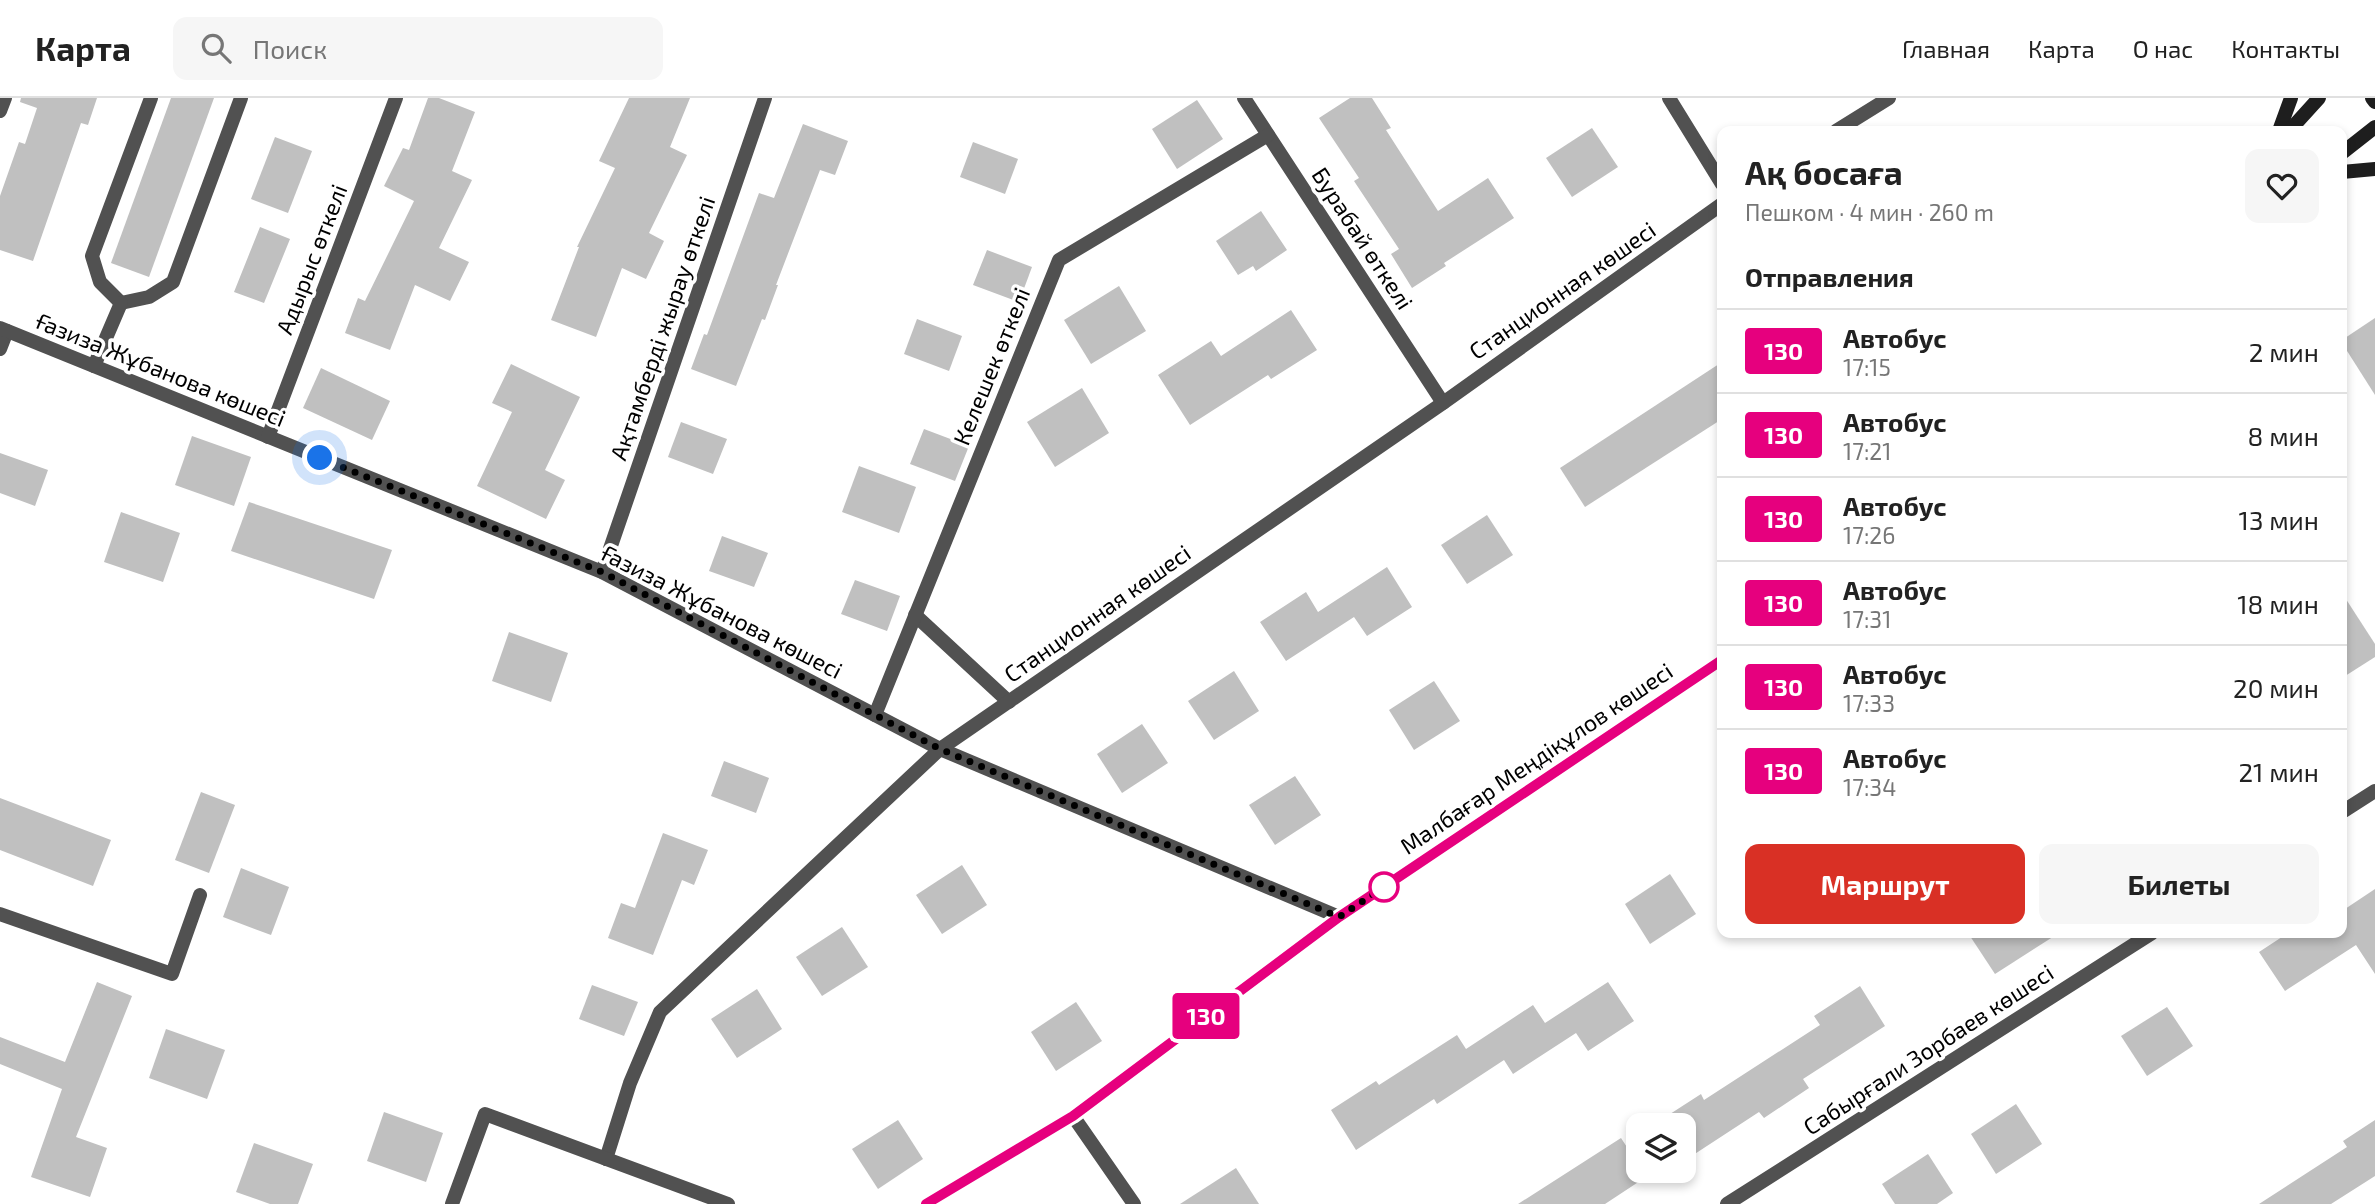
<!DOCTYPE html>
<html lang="ru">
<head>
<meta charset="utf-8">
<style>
	:root { --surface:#fff; --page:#f6f6f6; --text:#222; --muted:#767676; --line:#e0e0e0; --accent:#d93025 }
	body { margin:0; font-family:"Exo 2",sans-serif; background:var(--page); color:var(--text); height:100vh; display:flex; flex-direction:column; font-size:26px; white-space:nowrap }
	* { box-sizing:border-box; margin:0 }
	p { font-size:23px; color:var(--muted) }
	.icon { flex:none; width:38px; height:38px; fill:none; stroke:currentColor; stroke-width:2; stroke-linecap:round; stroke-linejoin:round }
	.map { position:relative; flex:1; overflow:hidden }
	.details { position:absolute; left:1717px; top:28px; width:630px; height:812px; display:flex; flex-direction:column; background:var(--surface); border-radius:14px; box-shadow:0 4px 10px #0003 }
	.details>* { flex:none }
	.badge { padding:0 14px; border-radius:5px; font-size:24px; line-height:46px }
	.buttons { position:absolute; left:1626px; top:1015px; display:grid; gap:14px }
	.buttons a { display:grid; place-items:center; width:70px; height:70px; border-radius:14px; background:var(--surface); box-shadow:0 4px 10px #0003; font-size:35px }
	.you { position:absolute; width:35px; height:35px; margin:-18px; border:5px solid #fff; border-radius:50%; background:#1a73e8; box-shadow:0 0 0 10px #1a73e833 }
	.map>.badge { position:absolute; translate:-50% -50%; box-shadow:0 0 0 4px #fff }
	h2 { padding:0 28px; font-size:26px; line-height:63px }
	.round { display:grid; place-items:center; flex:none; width:74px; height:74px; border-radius:14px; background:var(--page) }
	.summary { display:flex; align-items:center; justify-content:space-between; height:119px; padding:0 28px }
	h1 { font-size:33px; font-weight:700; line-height:52px }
	.cta { display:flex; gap:14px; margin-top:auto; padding:14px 28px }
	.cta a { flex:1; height:80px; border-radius:14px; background:var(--accent); color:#fff; font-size:28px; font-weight:700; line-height:80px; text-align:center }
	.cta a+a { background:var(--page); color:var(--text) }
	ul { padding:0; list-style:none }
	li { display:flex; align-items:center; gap:21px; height:84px; padding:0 28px; border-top:2px solid var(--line) }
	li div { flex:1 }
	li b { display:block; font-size:26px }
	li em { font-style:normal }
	li .badge { min-width:77px; font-weight:700; text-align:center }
	header { display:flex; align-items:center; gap:42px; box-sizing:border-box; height:98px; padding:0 35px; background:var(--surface); border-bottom:2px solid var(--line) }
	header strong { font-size:33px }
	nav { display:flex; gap:38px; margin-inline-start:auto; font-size:24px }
	.search { width:490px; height:63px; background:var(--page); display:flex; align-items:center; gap:18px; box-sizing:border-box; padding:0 24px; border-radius:14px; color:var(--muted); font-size:26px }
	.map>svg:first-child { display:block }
</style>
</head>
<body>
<header>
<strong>Карта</strong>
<div class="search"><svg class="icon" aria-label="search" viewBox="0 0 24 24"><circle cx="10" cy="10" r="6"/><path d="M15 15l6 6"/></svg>Поиск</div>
<nav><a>Главная</a><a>Карта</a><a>О нас</a><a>Контакты</a></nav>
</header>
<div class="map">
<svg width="2375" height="1106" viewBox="0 0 2375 1106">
	<rect width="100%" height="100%" fill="#fff"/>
	<g fill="#c0c0c0">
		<path d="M21 0H97L88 27 81 25 33 163 0 152V98L19 44 25 46 37 10 20 4Z"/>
		<path d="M171 0H214L149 179 111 165Z"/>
		<path d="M428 0H439L475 14 452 73 472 82 439 150 469 164 450 203 415 187 390 252 345 235 358 200 365 203 414 103 384 88 403 50 409 52Z"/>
		<path d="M629 0H690L670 49 687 57 649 135 664 143 646 181 622 170 596 239 551 222 579 149H577L615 70 599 63Z"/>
		<path d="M1350 0H1372L1391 30 1386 32 1438 113 1488 80 1514 120 1444 165 1446 168 1412 190 1391 156 1399 151 1354 83 1359 80 1319 20Z"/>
		<path d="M1197 2 1223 41 1177 71 1152 31Z"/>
		<path d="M803 26 848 43 835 77 820 72 776 187H778L765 222 762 221 736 288 691 271 704 236 707 237 759 95 774 100Z"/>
		<path d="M1592 30 1618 69 1572 99 1546 60Z"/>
		<path d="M275 39 312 53 288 115 251 101Z"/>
		<path d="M973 44 1018 61 1005 96 960 79Z"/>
		<path d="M1261 113 1287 152 1256 173 1253 168 1238 177 1216 143Z"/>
		<path d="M260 129 290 141 264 205 234 194Z"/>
		<path d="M987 152 1032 169 1019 204 973 187Z"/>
		<path d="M1119 188 1146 233 1091 266 1064 222Z"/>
		<path d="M1291 212 1317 252 1271 281 1268 277 1190 327 1158 277 1211 243 1221 258Z"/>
		<path d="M2375 220V297L2342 245V242Z"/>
		<path d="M917 221 962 238 949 273 904 256Z"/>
		<path d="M1722 264V321L1585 409 1560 370Z"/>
		<path d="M511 266 580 299 545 372 565 382 546 421 477 388 512 314 492 305Z"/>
		<path d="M321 270 390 303 372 342 303 310Z"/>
		<path d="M1082 290 1109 335 1055 369 1027 324Z"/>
		<path d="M681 324 727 341 713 376 668 359Z"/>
		<path d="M924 331 969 348 955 383 910 366Z"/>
		<path d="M192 338 251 359 234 408 175 387Z"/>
		<path d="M0 355 48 372 35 408 0 395Z"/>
		<path d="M859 368 916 389 899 435 842 414Z"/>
		<path d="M249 404 392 452 374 501 231 453Z"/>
		<path d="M121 414 180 435 163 484 104 464Z"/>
		<path d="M1487 417 1513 457 1467 486 1441 447Z"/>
		<path d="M722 438 768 455 754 489 709 473Z"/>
		<path d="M1387 469 1412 509 1367 538 1354 519 1286 563 1260 524 1306 494 1318 514Z"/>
		<path d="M855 482 900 498 887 533 841 516Z"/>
		<path d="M2342 495 2375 546V559L2342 580Z"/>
		<path d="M509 534 568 555 551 604 492 583Z"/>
		<path d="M1234 573 1259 613 1214 642 1188 603Z"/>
		<path d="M1434 583 1460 623 1414 652 1389 612Z"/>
		<path d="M1142 626 1168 665 1122 695 1097 656Z"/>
		<path d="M724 663 769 680 756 715 711 698Z"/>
		<path d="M1295 678 1321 717 1275 747 1249 707Z"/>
		<path d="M201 694 235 707 209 775 175 762Z"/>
		<path d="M0 700 111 742 93 788 0 752Z"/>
		<path d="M663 735 708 752 694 787 682 782 653 857 608 840 621 805 635 810Z"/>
		<path d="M962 767 987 807 942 836 916 797Z"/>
		<path d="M241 770 289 789 271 837 223 819Z"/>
		<path d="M1670 776 1696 816 1650 846 1625 806Z"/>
		<path d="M2375 791V876L2356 847 2285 893 2259 854 2288 835H2342V813Z"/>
		<path d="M842 829 868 869 822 898 796 859Z"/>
		<path d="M1968 835H2059L1995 876Z"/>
		<path d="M97 884 132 898 76 1039 107 1050 90 1099 31 1079 62 991 0 966V939L65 964Z"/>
		<path d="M1608 884 1634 923 1588 953 1576 935 1513 976 1504 962 1437 1006 1434 1001 1356 1052 1331 1012 1376 983 1379 987 1457 937 1466 951 1533 907 1545 925Z"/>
		<path d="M592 887 638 904 624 938 579 921Z"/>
		<path d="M1860 888 1885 928 1803 981 1809 990 1764 1020 1759 1014 1684 1063V1027H1653L1701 996 1704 1002 1820 927 1814 918Z"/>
		<path d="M757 891 782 931 737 960 711 921Z"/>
		<path d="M1076 904 1102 943 1056 973 1031 934Z"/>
		<path d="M2167 909 2193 948 2147 978 2121 938Z"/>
		<path d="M166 931 225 952 207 1001 149 980Z"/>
		<path d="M2016 1006 2042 1046 1996 1076 1971 1036Z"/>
		<path d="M384 1014 443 1035 426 1084 367 1063Z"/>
		<path d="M898 1022 923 1061 878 1091 852 1051Z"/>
		<path d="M2375 1022V1078L2331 1106H2259L2347 1049 2343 1043Z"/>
		<path d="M1621 1040 1638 1066V1073H1642L1646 1079 1605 1106H1518Z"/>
		<path d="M254 1045 313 1066 298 1106H270L236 1094Z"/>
		<path d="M1928 1056 1953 1095 1937 1106H1895L1882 1086Z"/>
		<path d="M1236 1070 1259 1106H1180Z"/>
	</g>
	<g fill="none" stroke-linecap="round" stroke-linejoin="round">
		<g stroke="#515151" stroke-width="14">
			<path d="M121 205 149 199 173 184 241 0"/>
			<path d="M121 205 100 184 92 158 151 0"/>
			<path d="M0 251 7 233"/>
			<path d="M94 268 121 205"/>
			<path d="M915 517 1009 604"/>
			<path d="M0 816 172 876 200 797"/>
		</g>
		<g stroke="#515151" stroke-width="14">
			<path d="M1244 0 1443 305"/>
			<path d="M1669 0 1722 86"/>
			<path d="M0 13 5 0"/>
			<path d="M1836 33 1889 0"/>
			<path d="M0 230 602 474 940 651 1339 819"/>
			<path d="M268 339 396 0"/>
			<path d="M602 474 765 0"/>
			<path d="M875 617 1059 162 1268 37"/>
			<path d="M2342 714 2375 693"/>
			<path d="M1073 1018 1134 1106"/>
			<path d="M606 1061 630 985 660 914 940 651 1443 305 1722 106"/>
			<path d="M452 1106 485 1016 728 1106"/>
			<path d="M1727 1106 2152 835"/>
		</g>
		<g stroke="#1e1e1e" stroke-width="14">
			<path d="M2372 0 2375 4"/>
			<path d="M2279 33 2291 0"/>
			<path d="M2289 33 2319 0"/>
			<path d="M2342 55 2375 29"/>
			<path d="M2342 74 2375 71"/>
			<path d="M926 1106 1073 1018 1339 819 1722 562"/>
		</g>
	</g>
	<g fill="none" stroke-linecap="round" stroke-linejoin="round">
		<g stroke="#fff" stroke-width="16">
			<path id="line" d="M926 1106 1073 1018 1339 819 1722 562"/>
		</g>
		<use href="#line" stroke="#e6007e" stroke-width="10"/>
		<path stroke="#000" stroke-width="7" stroke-dasharray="0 12.6" d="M320 360 602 474 940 651 1339 819 1384 789"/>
	</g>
	<circle fill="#fff" stroke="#e6007e" stroke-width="3.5" cx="1384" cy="789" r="14"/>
	<g text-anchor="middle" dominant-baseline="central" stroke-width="7" stroke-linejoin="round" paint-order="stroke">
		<g font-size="23" fill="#000" stroke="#fff">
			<text transform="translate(1363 140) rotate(57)">Бурабай өткелі</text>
			<text transform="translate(311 161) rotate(-69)">Адырыс өткелі</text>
			<text transform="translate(1562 192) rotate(-35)">Станционная көшесі</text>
			<text transform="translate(662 230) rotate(-71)">Ақтамберді жырау өткелі</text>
			<text transform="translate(991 268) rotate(-68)">Келешек өткелі</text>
			<text transform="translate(161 271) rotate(22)">Ғазиза Жұбанова көшесі</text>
			<text transform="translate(722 513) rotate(27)">Ғазиза Жұбанова көшесі</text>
			<text transform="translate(1097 515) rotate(-35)">Станционная көшесі</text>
			<text transform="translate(1536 660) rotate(-34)">Малбағар Меңдіқұлов көшесі</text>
			<text transform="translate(1928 951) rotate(-33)">Сабырғали Зорбаев көшесі</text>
		</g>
	</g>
</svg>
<div class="buttons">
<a><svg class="icon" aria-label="layers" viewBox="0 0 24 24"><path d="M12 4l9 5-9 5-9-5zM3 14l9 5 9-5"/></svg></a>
</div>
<div class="you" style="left:320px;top:360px"></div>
<b class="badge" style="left:1206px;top:918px;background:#e6007e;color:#fff">130</b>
<section class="details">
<div class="summary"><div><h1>Ақ босаға</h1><p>Пешком · 4 мин · 260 m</p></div><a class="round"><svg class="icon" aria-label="heart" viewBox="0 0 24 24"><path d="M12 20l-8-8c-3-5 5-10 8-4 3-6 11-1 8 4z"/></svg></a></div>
<h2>Отправления</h2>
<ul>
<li><span class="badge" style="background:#e6007e;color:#fff">130</span><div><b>Автобус</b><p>17:15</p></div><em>2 мин</em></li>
<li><span class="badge" style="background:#e6007e;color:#fff">130</span><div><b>Автобус</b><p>17:21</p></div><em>8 мин</em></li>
<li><span class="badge" style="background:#e6007e;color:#fff">130</span><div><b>Автобус</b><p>17:26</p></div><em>13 мин</em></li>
<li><span class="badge" style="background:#e6007e;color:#fff">130</span><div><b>Автобус</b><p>17:31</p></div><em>18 мин</em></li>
<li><span class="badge" style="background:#e6007e;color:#fff">130</span><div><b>Автобус</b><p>17:33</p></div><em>20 мин</em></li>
<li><span class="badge" style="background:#e6007e;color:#fff">130</span><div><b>Автобус</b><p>17:34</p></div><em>21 мин</em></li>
</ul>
<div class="cta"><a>Маршрут</a><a>Билеты</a></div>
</section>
</div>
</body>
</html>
